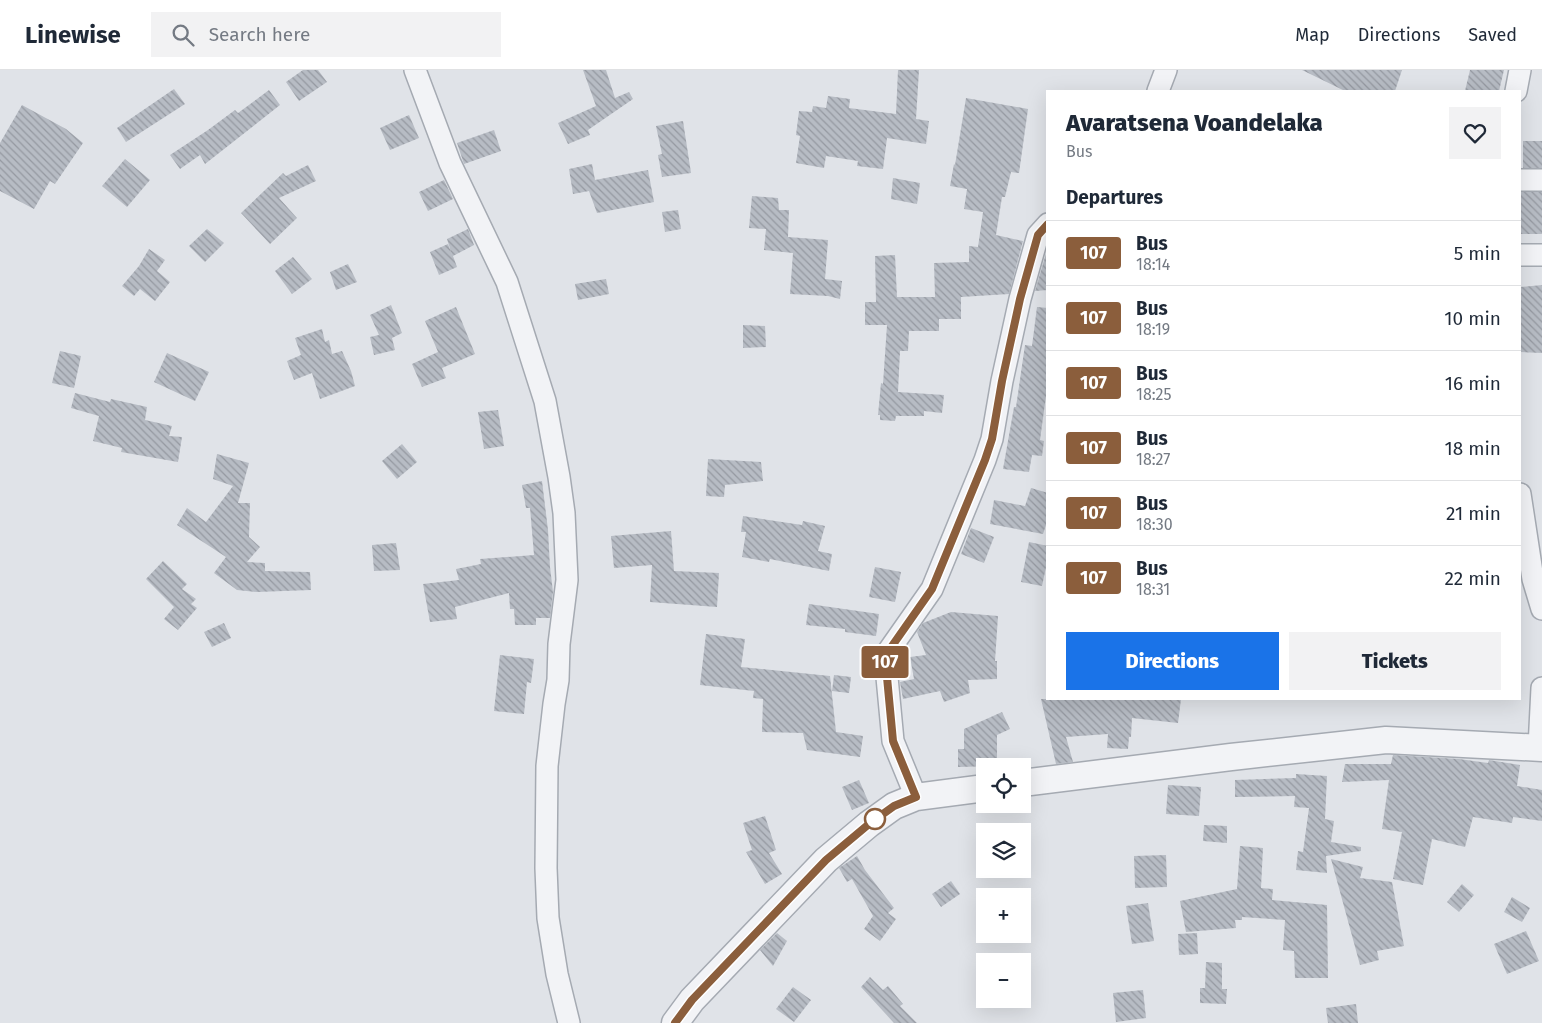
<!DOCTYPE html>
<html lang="en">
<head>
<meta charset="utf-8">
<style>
	:root { --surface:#fff; --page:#f2f2f3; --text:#1f2937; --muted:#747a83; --line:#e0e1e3; --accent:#1a73e8 }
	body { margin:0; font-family:"Fira Sans",sans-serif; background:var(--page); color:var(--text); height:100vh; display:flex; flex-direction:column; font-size:19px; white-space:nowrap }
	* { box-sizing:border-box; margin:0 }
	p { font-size:16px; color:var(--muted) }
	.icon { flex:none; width:28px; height:28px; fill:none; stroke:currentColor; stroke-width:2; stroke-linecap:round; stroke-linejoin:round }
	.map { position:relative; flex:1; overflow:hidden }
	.panel { position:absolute; left:1046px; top:20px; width:475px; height:610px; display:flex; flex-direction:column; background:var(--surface); border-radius:0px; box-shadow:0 5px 20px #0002 }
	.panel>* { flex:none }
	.badge { padding:0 10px; border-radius:4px; font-size:18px; line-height:32px }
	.tools { position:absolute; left:976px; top:688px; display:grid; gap:10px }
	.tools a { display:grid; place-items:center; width:55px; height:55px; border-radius:0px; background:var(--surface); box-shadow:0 5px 20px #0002; font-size:25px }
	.map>.badge { position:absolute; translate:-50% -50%; box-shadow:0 0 0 2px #fff }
	h2 { padding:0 20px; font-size:19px; line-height:45px }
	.round { display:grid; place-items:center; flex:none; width:52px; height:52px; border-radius:0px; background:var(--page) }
	.head { display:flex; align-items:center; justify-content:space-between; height:85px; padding:0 20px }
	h1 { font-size:24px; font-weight:800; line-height:38px }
	.action { display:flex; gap:10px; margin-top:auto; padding:10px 20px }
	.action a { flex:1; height:58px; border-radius:0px; background:var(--accent); color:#fff; font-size:20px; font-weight:800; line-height:58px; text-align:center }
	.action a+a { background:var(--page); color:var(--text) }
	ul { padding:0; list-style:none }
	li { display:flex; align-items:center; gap:15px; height:65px; padding:0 20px; border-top:1px solid var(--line) }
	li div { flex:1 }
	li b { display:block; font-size:19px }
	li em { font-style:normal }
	li .badge { min-width:55px; font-weight:700; text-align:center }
	header { display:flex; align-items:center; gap:30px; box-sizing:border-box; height:70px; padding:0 25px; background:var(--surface); border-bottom:1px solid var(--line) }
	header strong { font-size:24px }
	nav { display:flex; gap:28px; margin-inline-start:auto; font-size:18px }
	.search { width:350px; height:45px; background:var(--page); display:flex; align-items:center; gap:12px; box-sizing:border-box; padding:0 18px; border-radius:0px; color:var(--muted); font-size:19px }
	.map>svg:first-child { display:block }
</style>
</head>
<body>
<header>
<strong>Linewise</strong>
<div class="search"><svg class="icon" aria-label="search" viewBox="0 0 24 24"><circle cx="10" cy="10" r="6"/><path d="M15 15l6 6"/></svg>Search here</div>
<nav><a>Map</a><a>Directions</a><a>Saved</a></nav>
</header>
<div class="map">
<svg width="1542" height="953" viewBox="0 0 1542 953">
	<defs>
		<pattern id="building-back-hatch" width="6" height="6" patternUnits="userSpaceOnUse" patternTransform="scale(1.25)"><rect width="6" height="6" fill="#b7bcc4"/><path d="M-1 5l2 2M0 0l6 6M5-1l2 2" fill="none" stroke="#9599a1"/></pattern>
	</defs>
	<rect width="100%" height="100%" fill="#e0e3e8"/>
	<g fill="url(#building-back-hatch)">
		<path d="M303 0H318L327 12 299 31 286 12Z"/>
		<path d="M583 0H606L615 28 629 22 633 29 588 60 590 65 568 74 558 53 596 36Z"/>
		<path d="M898 0H919L916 49 929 51 926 74 887 68 883 99 857 96 858 91 826 86 824 98 796 93 800 66 796 65 799 41 812 42 813 36 826 38 828 26 850 29 849 38 896 44Z"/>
		<path d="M1302 0H1402L1395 21H1345Z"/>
		<path d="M1470 0H1504L1499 21H1465Z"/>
		<path d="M174 19 185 34 126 72 117 58Z"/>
		<path d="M269 20 280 35 205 94 200 85 180 99 170 85 208 60 235 40 238 43Z"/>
		<path d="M966 28 1028 39 1019 103 1011 102 1005 127H1002L996 165 1023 171 1009 224 961 227V249H939V261H909L908 281H900L898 322 944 325 942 343 924 341V346H896L895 351 880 350V345H878L881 313 883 314 887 255H865V232H876L875 186 895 185 897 227H935L934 193 969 192V176L978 177 983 142 964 139 967 119 950 116 954 94 955 95Z"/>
		<path d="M22 35 66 59 83 73 55 114 50 111 34 139 0 121V73Z"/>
		<path d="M409 45 419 68 390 80 380 58Z"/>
		<path d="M683 51 691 103 662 107 658 85 662 84 656 56Z"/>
		<path d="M494 60 501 81 464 94 457 73Z"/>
		<rect x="1523" y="71" width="19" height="27"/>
		<path d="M125 89 150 110 127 137 102 116Z"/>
		<path d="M592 94 595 110 648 100 654 132 597 143 589 121 573 124 569 99Z"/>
		<path d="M308 95 316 111 279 128 297 148 270 174 241 143 283 103 286 106Z"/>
		<path d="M893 108 920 113 917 134 891 129Z"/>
		<path d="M444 110 453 129 428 141 419 122Z"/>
		<rect x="1520" y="122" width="22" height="42"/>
		<path d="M752 126 778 128 779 140H789L788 167 828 170 825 209 842 211 840 229 828 226 790 224 793 183 764 180 766 159 749 158Z"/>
		<path d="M678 140 681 159 665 162 662 142Z"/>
		<path d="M207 159 224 173 205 192 189 176Z"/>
		<path d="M468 159 474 175 453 186 457 197 439 205 430 182 448 174 452 185 447 169Z"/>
		<path d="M1048 177V220L1035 221Z"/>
		<path d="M149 179 165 190 157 201 170 212 155 231 140 219 134 226 122 216 139 196Z"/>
		<path d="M293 187 312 209 292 224 275 201Z"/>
		<path d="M348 194 357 212 336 220 330 202Z"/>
		<path d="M606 209 609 224 578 230 575 214Z"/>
		<path d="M1542 215V283L1520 282V217Z"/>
		<path d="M391 235 402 263 392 268 395 280 374 285 370 267 379 265 370 245Z"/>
		<path d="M456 237 475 284 442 298 446 308 422 317 412 294 438 282 425 251Z"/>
		<path d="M1037 237 1048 238V326H1046L1040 370 1044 371 1042 386 1032 385 1029 402 1003 399 1014 337H1016L1025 275 1032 276Z"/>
		<path d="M743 255 765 256 766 277 743 278Z"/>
		<path d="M322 259 325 272 329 270 332 284 342 281 351 301 355 316 320 329 312 303 294 310 287 291 301 285 295 268Z"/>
		<path d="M60 281 81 286 74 318 52 313Z"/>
		<path d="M167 283 209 302 195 331 154 312Z"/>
		<path d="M75 323 110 332 111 329 147 337 145 350 172 356 169 366 182 367 178 392 121 382 122 378 93 371 99 346 71 338Z"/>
		<path d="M498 340 504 376 484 379 478 342Z"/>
		<path d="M402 374 417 392 397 409 382 391Z"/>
		<path d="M217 384 249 393 238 433H250L249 467 260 477 247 492 265 493V501L310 502 311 520 257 522 237 520 214 503 226 487 177 455 187 438 206 452 233 416 213 409Z"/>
		<path d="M708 389 761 392 763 411 725 415 724 427 706 426Z"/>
		<path d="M542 411 548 460 550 497 553 522 550 548H536V555H515L514 539H510L509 523 455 537 457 549 430 552 423 514 459 510 456 499 481 494 480 489 534 485 530 438H526L522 415Z"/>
		<path d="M1031 418 1048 423V449L1043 464 990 454 994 430 1025 436Z"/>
		<path d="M743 446 802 455 803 451 825 456 818 481 832 484 829 501 770 489 769 492 742 487 746 462H741Z"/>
		<path d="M971 458 994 467 984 493 961 484Z"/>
		<path d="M671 461 674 501 719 503 717 537 650 532 652 495 614 498 611 466Z"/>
		<path d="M1029 472 1048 476V488L1042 516 1021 512Z"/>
		<path d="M396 473 400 500 374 501 372 475Z"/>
		<path d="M163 491 187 514 182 519 196 529 191 534 197 538 178 560 164 549 174 537 146 509Z"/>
		<path d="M875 497 901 502 895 532 869 527Z"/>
		<path d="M809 534 879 544 876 566 845 562V559L806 555Z"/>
		<path d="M951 542 998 546 995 591H997V609L968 610 970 623 944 632 940 621 903 629 900 612 914 609 910 587 926 585 917 562 923 553Z"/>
		<path d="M224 553 231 568 212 577 204 562Z"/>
		<path d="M706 564 745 569 741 597 830 606 836 662 863 666 860 687 807 680 803 663 762 662 763 629 753 628 754 621 700 615Z"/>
		<path d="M500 585 534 589 531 613 527 612 524 644 494 641Z"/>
		<path d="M834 605 851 607 849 623 832 621Z"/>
		<path d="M1041 629H1181L1178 653 1132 648 1131 667H1129L1128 679 1107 678 1108 664 1066 667 1073 692 1056 694Z"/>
		<path d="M1002 642 1010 659 997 665V696L958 697V679H964V659Z"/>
		<path d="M1393 685 1459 689 1488 693 1489 690 1495 691 1520 695 1517 716 1542 720V751L1513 747 1512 753 1473 747 1465 777 1432 769 1423 815 1393 809 1402 762 1382 759 1389 710 1342 712 1345 694H1391Z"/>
		<path d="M1296 704 1327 706 1325 749 1334 751 1331 772 1361 777V781L1326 786 1327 803 1296 800 1298 781 1303 782 1309 738 1294 737 1295 726 1235 727V710L1296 708Z"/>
		<path d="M859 710 869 733 852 740 842 717Z"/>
		<path d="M1168 715 1201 717 1199 746 1166 744Z"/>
		<path d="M765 746 776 780 769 783 782 804 765 814 746 782 752 780 743 753Z"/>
		<path d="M1204 755 1227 756V773L1203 771Z"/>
		<path d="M1240 776 1263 778 1261 818 1273 819 1272 830 1327 835 1328 908H1295L1294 881 1283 880 1285 850 1242 847V850H1235L1236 858 1186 862 1180 831 1237 819Z"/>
		<path d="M1166 785 1167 817 1135 818 1134 786Z"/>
		<path d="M857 786 865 800 894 838 888 843 896 849 880 871 864 859 873 846 852 809 847 812 839 798Z"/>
		<path d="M1331 789 1363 797 1360 808 1392 812 1404 876 1377 881 1379 890 1360 895Z"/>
		<path d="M951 811 960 824 941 837 932 824Z"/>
		<path d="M1462 814 1474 825 1459 842 1447 832Z"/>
		<path d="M1512 827 1530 838 1522 852 1504 842Z"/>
		<path d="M1148 833 1154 871 1132 874 1126 836Z"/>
		<path d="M1526 861 1539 891 1507 904 1494 874Z"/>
		<path d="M777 863 787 871 773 896 760 880Z"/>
		<path d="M1197 863 1198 884 1179 885 1178 864Z"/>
		<path d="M1206 892 1222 893V919H1227L1226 934 1200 933V918H1205Z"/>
		<path d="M870 907 883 920 888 916 903 934 900 936 917 953H894L861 917Z"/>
		<path d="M793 917 811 930 794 952 776 939Z"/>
		<path d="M1143 920 1146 948 1116 952 1113 923Z"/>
		<path d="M1356 934 1358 953H1328L1326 938Z"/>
	</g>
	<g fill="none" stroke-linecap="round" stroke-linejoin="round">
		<g stroke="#a5aab2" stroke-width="24">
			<g id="minor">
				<path d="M415 0 450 93 507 212 545 331 559 407 564 443 567 510 559 574 558 610 554 634 547 696 546 798 548 848 557 904 569 953"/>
				<path d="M1158 21 1166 0"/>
				<path d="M1516 21 1520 0"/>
				<path d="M1520 110H1542"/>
				<path d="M1520 185H1542"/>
				<path d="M1520 424 1533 509 1542 539"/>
				<path d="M1539 678 1542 618"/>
				<path d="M916 727 893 671 885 586 932 519 985 390 992 369 1002 311 1020 229 1038 165 1048 154"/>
			</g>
		</g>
		<g stroke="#a5aab2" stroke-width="29">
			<g id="tertiary">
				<path d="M1022 713 1231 687 1386 670 1542 678"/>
				<path d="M675 953 692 930 826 790 869 754 894 736 916 727 985 718"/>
			</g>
		</g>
		<use href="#minor" stroke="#f2f3f6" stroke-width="21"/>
		<use href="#tertiary" stroke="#f2f3f6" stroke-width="26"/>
	</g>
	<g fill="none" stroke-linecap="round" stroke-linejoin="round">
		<g stroke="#fff" stroke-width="11">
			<path id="line" d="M675 953 692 930 826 790 869 754 894 736 916 727 893 671 885 586 932 519 985 390 992 369 1002 311 1020 229 1038 165 1048 154"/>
		</g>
		<use href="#line" stroke="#8b5e3c" stroke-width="8"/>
	</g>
	<circle fill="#fff" stroke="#8b5e3c" stroke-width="2.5" cx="875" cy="749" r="10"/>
</svg>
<div class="tools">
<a><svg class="icon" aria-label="locate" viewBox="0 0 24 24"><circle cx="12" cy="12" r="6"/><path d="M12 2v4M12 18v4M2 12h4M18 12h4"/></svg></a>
<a><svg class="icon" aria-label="layers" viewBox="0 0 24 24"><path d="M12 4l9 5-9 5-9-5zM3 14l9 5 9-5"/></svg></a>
<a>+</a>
<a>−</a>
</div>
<b class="badge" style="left:885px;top:592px;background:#8b5e3c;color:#fff">107</b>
<section class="panel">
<div class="head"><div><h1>Avaratsena Voandelaka</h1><p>Bus</p></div><a class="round"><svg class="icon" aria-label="heart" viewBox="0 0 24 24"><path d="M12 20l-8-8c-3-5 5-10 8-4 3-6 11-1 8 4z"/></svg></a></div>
<h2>Departures</h2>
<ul>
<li><span class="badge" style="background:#8b5e3c;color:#fff">107</span><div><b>Bus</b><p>18:14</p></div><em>5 min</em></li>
<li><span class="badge" style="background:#8b5e3c;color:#fff">107</span><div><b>Bus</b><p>18:19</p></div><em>10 min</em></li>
<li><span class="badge" style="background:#8b5e3c;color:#fff">107</span><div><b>Bus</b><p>18:25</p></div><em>16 min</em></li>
<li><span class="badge" style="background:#8b5e3c;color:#fff">107</span><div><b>Bus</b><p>18:27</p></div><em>18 min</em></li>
<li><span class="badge" style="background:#8b5e3c;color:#fff">107</span><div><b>Bus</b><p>18:30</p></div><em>21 min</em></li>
<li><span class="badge" style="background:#8b5e3c;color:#fff">107</span><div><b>Bus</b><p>18:31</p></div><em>22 min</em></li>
</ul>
<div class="action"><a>Directions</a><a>Tickets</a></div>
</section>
</div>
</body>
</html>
